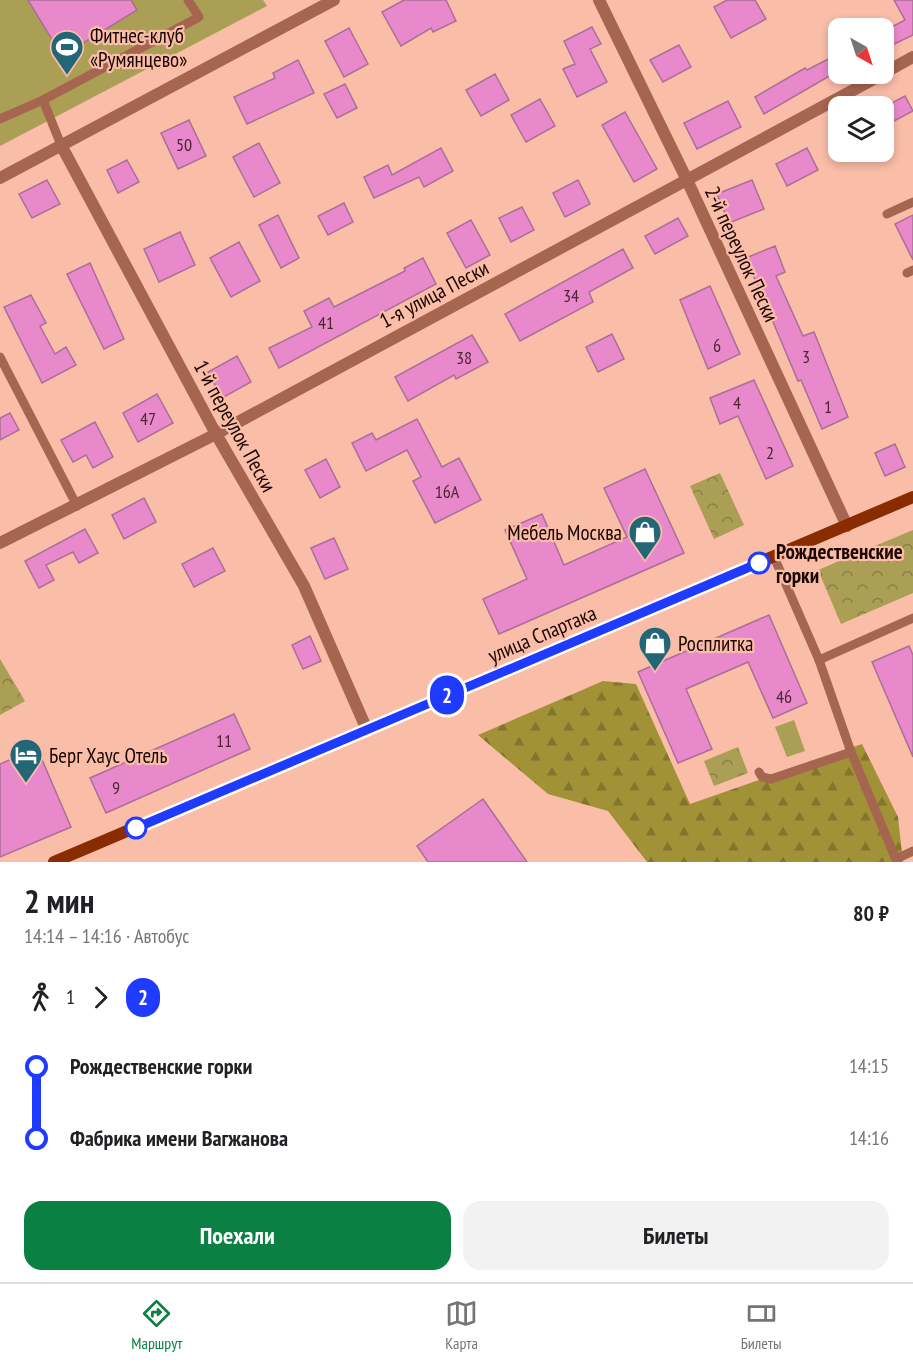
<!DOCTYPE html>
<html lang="ru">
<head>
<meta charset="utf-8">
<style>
	:root { --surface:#fff; --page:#f2f2f2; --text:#202124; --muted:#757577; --line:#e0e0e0; --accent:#0b8043 }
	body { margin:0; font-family:"PT Sans Narrow",sans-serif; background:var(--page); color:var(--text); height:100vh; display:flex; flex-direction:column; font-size:22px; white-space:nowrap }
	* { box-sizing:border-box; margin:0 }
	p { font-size:20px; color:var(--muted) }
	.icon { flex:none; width:33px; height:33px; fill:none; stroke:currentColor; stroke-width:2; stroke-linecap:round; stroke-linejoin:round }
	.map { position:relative; height:862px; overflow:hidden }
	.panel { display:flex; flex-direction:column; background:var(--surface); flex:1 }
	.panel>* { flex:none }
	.badge { padding:0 12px; border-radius:20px; font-size:21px; line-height:39px }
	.needle { width:39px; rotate:141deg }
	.tools { position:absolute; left:828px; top:18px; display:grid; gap:12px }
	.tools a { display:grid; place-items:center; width:66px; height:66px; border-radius:12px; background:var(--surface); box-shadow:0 3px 9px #0003; font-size:30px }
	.map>.badge { position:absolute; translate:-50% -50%; box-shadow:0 0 0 3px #fff }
	.legs { display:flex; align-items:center; gap:9px; height:66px; padding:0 24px; font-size:20px }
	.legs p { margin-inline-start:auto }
	.headline { display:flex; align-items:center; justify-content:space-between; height:102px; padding:0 24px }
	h1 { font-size:33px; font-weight:600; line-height:45px }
	.cta { display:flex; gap:12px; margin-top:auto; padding:12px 24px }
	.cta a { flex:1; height:69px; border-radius:18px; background:var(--accent); color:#fff; font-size:24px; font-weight:600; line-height:69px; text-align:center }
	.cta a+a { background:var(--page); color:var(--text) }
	ul { padding:0 24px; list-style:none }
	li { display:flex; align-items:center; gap:21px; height:72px; font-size:22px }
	li i { display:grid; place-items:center; width:9px; height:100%; margin:0 8px; background:currentColor }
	li i::after { content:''; width:15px; height:15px; margin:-8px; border:4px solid; border-radius:50%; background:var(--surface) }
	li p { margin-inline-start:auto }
	li:first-child i { background:linear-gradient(#0000 50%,currentColor 0) }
	li:last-child i { background:linear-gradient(currentColor 50%,#0000 0) }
	.tab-bar { display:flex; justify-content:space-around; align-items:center; height:84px; border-top:2px solid var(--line); background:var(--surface); font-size:16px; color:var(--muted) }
	.tab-bar a { display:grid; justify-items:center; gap:3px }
	.tab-bar .on { color:var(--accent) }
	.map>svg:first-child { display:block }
</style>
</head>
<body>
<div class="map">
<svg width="913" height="862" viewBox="0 0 913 862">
	<defs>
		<pattern id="forest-firs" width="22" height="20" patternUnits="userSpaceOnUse" patternTransform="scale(1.5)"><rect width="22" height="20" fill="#a29237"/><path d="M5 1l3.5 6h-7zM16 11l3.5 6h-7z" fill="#83752c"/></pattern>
		<pattern id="park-crowns" width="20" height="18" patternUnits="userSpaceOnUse" patternTransform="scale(1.5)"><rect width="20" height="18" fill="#ab9e55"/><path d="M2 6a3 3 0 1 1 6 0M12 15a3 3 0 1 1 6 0" fill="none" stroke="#8a7f44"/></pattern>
	</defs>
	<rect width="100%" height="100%" fill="#f9bda8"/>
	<path fill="url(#forest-firs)" d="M603 681 636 684 690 804 862 744 898 817 903 862H647L608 811 548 794 478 735Z"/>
	<g fill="url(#park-crowns)">
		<path d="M720 473 744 525 714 539 690 486Z"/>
		<path d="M913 530V593L841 624 818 570Z"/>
		<path d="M0 659 25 701 0 715Z"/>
		<path d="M738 747 748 773 714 786 704 761Z"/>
	</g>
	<g fill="#ab9e55">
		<path d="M0 0H263L267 6 0 146Z"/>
		<path d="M794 720 805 751 787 757 775 727Z"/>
	</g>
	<g fill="#e889cb" stroke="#ab6e98" stroke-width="1.5">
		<path d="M28 0H131L137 10 62 56Z"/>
		<path d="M404 0H446L456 21 433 32 431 28 401 46 382 12Z"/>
		<path d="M727 0H755L766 19 731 38 714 7Z"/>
		<path d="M894 0H913V35L884 49V31L905 20Z"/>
		<path d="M592 27 601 44 590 49 607 82 577 97 563 69 575 64 564 41Z"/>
		<path d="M349 28 368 64 344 77 325 41Z"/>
		<path d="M679 45 691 67 663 82 650 60Z"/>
		<path d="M838 54V71L764 114 755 97 805 68 807 70Z"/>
		<path d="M298 60 314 93 247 124 234 97 275 78 273 73Z"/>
		<path d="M495 74 509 100 481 116 466 90Z"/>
		<path d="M345 84 357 108 337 118 324 94Z"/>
		<path d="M905 96 913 111 894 121 886 106Z"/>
		<path d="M540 99 555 126 526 142 511 115Z"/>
		<path d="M728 101 741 127 697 149 684 123Z"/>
		<path d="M625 112 657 169 634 182 602 125Z"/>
		<path d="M189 120 206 156 178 169 161 133Z"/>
		<path d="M259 143 280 183 254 197 233 157Z"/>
		<path d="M441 148 453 171 424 187 419 177 374 198 364 177 388 165 392 175Z"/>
		<path d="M807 148 818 170 787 186 776 164Z"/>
		<path d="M127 160 139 182 118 193 107 170Z"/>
		<path d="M47 180 60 204 32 218 19 194Z"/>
		<path d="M578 180 590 204 565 217 553 193Z"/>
		<path d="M752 180 764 209 729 223 717 194Z"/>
		<path d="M344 203 353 222 328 235 318 216Z"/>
		<path d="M522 207 534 230 511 242 499 218Z"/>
		<path d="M278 215 299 258 281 268 259 225Z"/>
		<path d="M913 215V260L895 224Z"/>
		<path d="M678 218 688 236 655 254 645 236Z"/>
		<path d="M471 220 490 255 466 268 447 233Z"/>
		<path d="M180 232 195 265 159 282 144 249Z"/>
		<path d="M239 242 260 281 231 297 210 258Z"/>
		<path d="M775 246 785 272 776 276 803 336 814 332 848 417 822 429 801 380 798 381 746 258Z"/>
		<path d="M623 249 633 268 589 292 593 302 520 341 505 314Z"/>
		<path d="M423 258 436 284 279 368 269 348 312 327 304 311 329 298 334 307 405 271 404 268Z"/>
		<path d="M90 263 124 339 104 349 67 274Z"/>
		<path d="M710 286 740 354 708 369 680 300Z"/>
		<path d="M31 295 46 323 40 326 55 354 66 347 76 365 42 383 4 307Z"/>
		<path d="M612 334 624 359 598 372 586 347Z"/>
		<path d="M472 335 488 362 456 379 454 375 408 401 395 377Z"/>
		<path d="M237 356 251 382 222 398 208 372Z"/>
		<path d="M754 380 793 466 766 479 738 416 720 424 710 398Z"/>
		<path d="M157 394 173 423 138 442 123 413Z"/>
		<path d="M10 413 19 430 0 440V418Z"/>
		<path d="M417 419 442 467 459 458 481 500 435 523 413 481 421 477 407 450 366 471 352 443 372 433 376 440Z"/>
		<path d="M95 422 113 457 93 468 86 455 73 462 61 440Z"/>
		<path d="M895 444 905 467 885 476 875 453Z"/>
		<path d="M326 459 340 487 320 498 305 470Z"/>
		<path d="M645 469 684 553 499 634 483 599 527 579 505 530 542 514 564 565 627 537 604 488Z"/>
		<path d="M144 498 156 522 124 539 112 515Z"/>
		<path d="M85 529 98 553 79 563 73 552 46 565 54 580 39 588 25 561Z"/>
		<path d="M334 538 348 569 325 579 311 548Z"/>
		<path d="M213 548 225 571 194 587 182 564Z"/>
		<path d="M769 615 807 703 773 718 748 662 686 689 712 749 678 763 638 672Z"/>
		<path d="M310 636 321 661 303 669 292 645Z"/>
		<path d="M909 646 913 655V757L872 662Z"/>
		<path d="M234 714 250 749 106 813 90 778Z"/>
		<path d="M37 748 71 827 0 857V764Z"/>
		<path d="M483 799 527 862H428L417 846Z"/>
	</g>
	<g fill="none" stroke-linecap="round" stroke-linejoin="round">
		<g stroke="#a5654f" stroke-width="9">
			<path d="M0 119 43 100"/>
			<path d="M61 145 43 100 199 17 188 0"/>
			<path d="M887 214 913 202"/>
			<path d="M907 273 913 270"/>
			<path d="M0 357 77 506"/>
			<path d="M774 557 819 660 851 752 897 862"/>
			<path d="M819 660 913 618"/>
			<path d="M759 772 762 777 771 779 851 752"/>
			<path d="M896 859 913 851"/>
		</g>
		<g stroke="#a5654f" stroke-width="12">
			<path d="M599 0 687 180 847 526"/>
			<path d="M884 73 913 57"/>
			<path d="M61 145 216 434 304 586 367 730"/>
			<path d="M0 543 216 434 883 74"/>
		</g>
		<path stroke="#a5654f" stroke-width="12" d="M0 178 334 0"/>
		<path stroke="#8a2c01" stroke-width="12" d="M54 862 913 497"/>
	</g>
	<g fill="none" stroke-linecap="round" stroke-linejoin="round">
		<g stroke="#fff" stroke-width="14">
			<path id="line-1" d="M136 828 759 563"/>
		</g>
		<use href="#line-1" stroke="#1f3bff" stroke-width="9"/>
	</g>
	<defs>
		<g id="stadium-pin" transform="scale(1.725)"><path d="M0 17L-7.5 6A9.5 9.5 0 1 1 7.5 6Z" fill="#226678" stroke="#f9bda8"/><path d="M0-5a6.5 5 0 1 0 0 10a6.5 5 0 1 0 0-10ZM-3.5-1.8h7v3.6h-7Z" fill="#fff"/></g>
		<g id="shop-pin" transform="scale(1.725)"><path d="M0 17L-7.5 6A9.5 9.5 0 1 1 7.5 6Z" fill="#226678" stroke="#f9bda8"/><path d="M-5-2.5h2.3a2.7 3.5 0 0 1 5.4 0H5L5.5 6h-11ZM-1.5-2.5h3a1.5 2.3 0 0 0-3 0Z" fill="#fff"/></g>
		<g id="hotel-pin" transform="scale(1.725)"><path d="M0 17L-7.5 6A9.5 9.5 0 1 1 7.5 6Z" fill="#226678" stroke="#f9bda8"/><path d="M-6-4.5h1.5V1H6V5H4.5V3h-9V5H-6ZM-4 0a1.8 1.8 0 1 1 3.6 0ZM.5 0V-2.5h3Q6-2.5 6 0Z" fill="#fff"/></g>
	</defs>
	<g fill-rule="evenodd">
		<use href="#stadium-pin" x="67" y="47"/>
		<use href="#shop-pin" x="645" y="532"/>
		<use href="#shop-pin" x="655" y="643"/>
		<use href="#hotel-pin" x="26" y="755"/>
	</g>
	<g fill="#fff" stroke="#1f3bff" stroke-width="3">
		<circle cx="759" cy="563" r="10"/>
		<circle cx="136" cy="828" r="10"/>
	</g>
	<g text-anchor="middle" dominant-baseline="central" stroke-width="4.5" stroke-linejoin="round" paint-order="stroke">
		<g font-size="18" fill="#4e2533">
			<text x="184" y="144">50</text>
			<text x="571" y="295">34</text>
			<text x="326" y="322">41</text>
			<text x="717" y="345">6</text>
			<text x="806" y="356">3</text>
			<text x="464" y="357">38</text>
			<text x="737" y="402">4</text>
			<text x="828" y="406">1</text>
			<text x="148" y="418">47</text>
			<text x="770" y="452">2</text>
			<text x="447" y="491">16А</text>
			<text x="784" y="696">46</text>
			<text x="224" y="740">11</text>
			<text x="116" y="787">9</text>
		</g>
		<g font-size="21" fill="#1b0400" stroke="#f9bda8" text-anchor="start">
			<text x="90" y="35">Фитнес-клуб<tspan x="90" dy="24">«Румянцево»</tspan></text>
			<text x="622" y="532" text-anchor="end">Мебель Москва</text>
			<text x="678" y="643">Росплитка</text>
			<text x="49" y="755">Берг Хаус Отель</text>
		</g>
		<g font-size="21" fill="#1b0400" stroke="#f9bda8">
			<text transform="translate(742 254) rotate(65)">2-й переулок Пески</text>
			<text transform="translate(434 294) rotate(-28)">1-я улица Пески</text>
			<text transform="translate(235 426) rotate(61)">1-й переулок Пески</text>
			<text transform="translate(542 634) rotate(-23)">улица Спартака</text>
		</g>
		<g font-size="21" font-weight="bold" fill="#1b0400" stroke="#f9bda8" text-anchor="start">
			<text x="776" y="551">Рождественские<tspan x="776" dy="24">горки</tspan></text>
		</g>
	</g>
</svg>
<div class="tools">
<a><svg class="needle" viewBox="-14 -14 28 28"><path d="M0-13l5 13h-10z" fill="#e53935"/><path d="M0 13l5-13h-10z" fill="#757577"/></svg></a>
<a><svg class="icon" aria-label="layers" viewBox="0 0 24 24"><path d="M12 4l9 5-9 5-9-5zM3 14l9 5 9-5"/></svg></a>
</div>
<b class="badge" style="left:447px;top:695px;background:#1f3bff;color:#fff">2</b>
</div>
<section class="panel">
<div class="headline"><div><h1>2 мин</h1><p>14:14 – 14:16 · Автобус</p></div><b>80 ₽</b></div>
<div class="legs"><svg class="icon" aria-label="walk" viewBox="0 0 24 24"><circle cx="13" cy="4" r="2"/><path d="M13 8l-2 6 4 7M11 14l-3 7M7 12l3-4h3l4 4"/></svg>1<svg class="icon" aria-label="forward" viewBox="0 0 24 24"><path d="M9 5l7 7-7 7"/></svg><b class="badge" style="background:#1f3bff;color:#fff">2</b></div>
<ul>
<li><i style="color:#1f3bff"></i><b>Рождественские горки</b><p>14:15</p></li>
<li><i style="color:#1f3bff"></i><b>Фабрика имени Вагжанова</b><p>14:16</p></li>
</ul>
<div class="cta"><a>Поехали</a><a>Билеты</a></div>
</section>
<nav class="tab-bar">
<a class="on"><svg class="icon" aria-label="directions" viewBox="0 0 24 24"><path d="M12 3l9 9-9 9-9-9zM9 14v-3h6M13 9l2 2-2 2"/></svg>Маршрут</a>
<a><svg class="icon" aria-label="map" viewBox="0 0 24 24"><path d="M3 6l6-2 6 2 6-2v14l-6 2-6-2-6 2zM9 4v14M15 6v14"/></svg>Карта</a>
<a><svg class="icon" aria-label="tickets" viewBox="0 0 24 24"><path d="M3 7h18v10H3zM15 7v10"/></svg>Билеты</a>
</nav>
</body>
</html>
